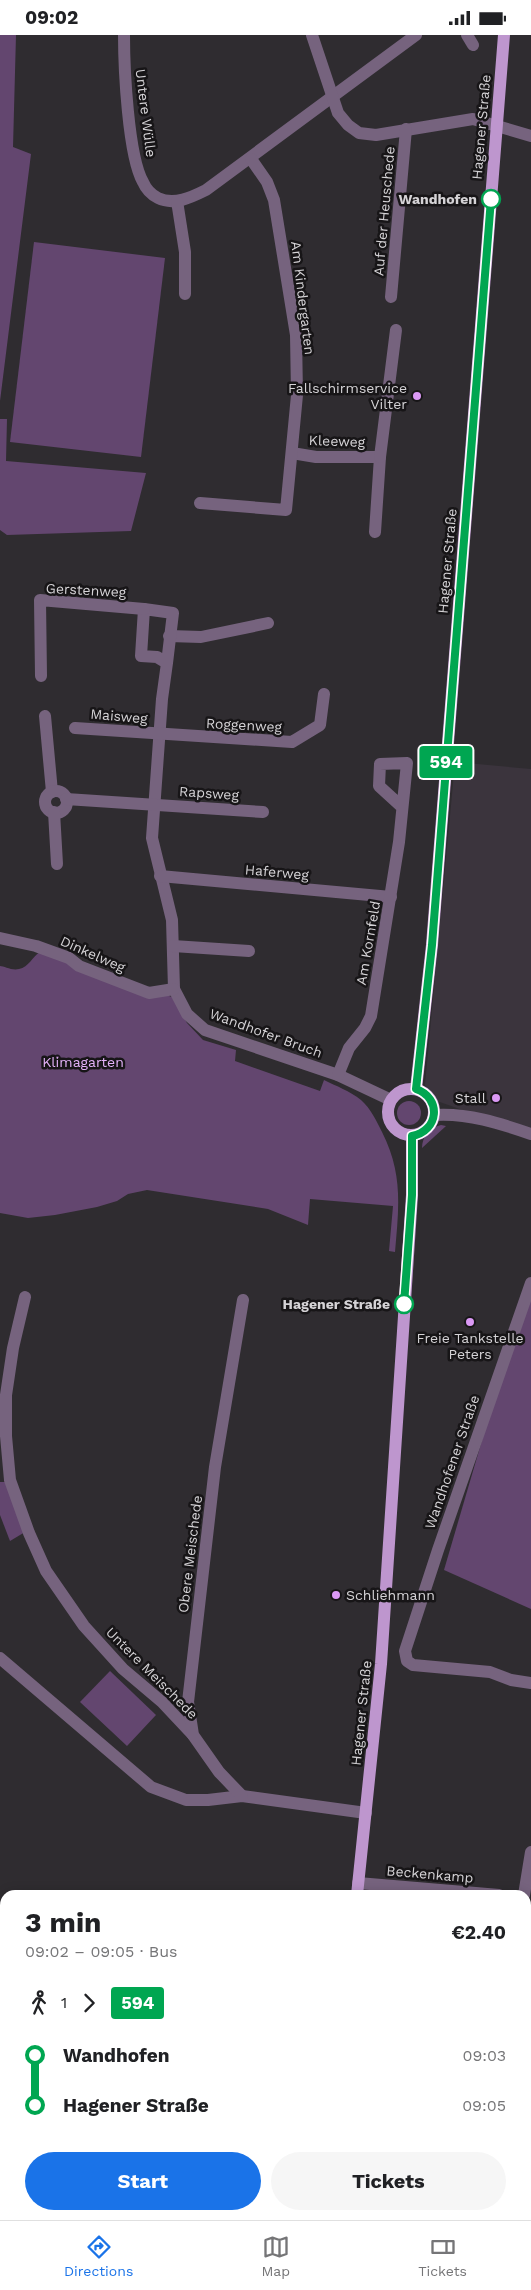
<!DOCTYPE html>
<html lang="en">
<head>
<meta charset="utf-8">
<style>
	:root { --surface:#fff; --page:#f6f6f6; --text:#202124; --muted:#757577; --line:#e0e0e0; --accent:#1a73e8 }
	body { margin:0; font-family:"Work Sans",sans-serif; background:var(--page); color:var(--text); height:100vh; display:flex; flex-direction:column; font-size:19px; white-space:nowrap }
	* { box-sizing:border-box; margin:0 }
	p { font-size:16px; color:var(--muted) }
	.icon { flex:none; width:28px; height:28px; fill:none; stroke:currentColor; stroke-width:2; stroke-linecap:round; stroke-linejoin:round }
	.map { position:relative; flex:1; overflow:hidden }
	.panel { position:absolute; left:0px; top:1855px; width:531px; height:330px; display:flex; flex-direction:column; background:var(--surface); border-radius:15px 15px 0 0; box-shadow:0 2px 12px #0003 }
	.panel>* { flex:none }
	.badge { padding:0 10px; border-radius:4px; font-size:18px; line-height:32px }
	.map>.badge { position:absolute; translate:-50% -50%; box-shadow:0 0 0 2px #fff }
	.legs { display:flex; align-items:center; gap:8px; height:55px; padding:0 25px; font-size:16px }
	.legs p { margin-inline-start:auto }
	.overview { display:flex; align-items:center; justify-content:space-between; height:85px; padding:0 25px }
	h1 { font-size:28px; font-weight:700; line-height:38px }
	.primary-button { display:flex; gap:10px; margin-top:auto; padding:10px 25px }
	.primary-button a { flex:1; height:58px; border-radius:30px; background:var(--accent); color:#fff; font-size:20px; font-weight:700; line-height:58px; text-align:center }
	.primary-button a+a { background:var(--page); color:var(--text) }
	ul { padding:0 25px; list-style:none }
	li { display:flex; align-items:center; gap:18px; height:50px; font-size:19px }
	li i { display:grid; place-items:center; width:8px; height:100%; margin:0 6px; background:currentColor }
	li i::after { content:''; width:12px; height:12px; margin:-6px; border:4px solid; border-radius:50%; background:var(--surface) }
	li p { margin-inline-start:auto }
	li:first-child i { background:linear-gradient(#0000 50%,currentColor 0) }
	li:last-child i { background:linear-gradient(currentColor 50%,#0000 0) }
	.status { display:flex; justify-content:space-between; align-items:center; height:35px; padding:0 25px; background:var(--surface); direction:ltr }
	.status svg { height:14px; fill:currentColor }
	.dock { display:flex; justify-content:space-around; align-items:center; height:70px; border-top:1px solid var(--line); background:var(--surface); font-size:14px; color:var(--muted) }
	.dock a { display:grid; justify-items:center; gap:2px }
	.dock .active { color:var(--accent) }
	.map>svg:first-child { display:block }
</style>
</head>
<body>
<div class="status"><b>09:02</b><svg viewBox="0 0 49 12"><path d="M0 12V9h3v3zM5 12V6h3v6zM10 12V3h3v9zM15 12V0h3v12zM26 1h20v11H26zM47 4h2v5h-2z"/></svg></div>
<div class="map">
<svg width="531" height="2185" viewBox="0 0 531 2185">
	<rect width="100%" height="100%" fill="#2f2c30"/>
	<g fill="#3b343d">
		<path d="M455 727 531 734V1099L437 1066 425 1050Z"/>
		<path d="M526 1949H531V2185H377L371 2180H526Z"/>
	</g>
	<g fill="#63466f">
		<path d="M0 0H16L13 112 31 119 0 366Z"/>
		<path d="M34 207 165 223 141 422 10 407Z"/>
		<path d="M0 384H7L6 426 146 438 131 496 7 500 0 495Z"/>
		<path d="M40 917 172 962 187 988 203 1005 236 1015 235 1026 320 1056 324 1045C336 1051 350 1056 361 1065 371 1074 376 1085 382 1097 403 1139 399 1171 395 1217L389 1216 393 1171 310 1164 308 1190 268 1174 147 1155 128 1159 117 1166 97 1172 55 1180 28 1183 0 1178V931C4 931 12 936 19 934 29 932 32 922 40 917Z"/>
		<circle cx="409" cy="1078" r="12"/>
		<path d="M441 1090 446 1091 422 1113C422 1101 430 1093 441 1090Z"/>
		<path d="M531 1253V1574L444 1535 505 1327Z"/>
		<path d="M0 1447H8L25 1497 10 1506 0 1480Z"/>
		<path d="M110 1636 156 1680 127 1711 80 1667Z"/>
	</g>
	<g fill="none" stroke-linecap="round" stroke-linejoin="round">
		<g stroke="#76637e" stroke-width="12">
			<path d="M124 0C124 32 128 121 143 147 146 154 152 160 158 163 174 171 192 162 206 155L416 0"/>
			<path d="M312 0 338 78 348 90 359 98 376 100 473 84 531 101"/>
			<path d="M467 0 473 10"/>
			<path d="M177 166 185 217V259"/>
			<path d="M391 262 406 94"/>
			<path d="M292 418 316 422H380L375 497"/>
			<path d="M380 422 396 295"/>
			<path d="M200 468 286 475 297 360 296 300 274 165 267 147 251 124"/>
			<path d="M169 601 201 602 268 588"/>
			<path d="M167 628 173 578 144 574 141 621 157 622 167 628 162 664 152 803 172 885 174 954 187 979 205 995 338 1040 391 1065"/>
			<path d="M41 641 40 565 144 574"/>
			<path d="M45 681 52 757"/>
			<path d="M75 693 292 707 320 690 324 659"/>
			<circle cx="56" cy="767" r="11"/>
			<path d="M66 764 263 777"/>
			<path d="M54 777 57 829"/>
			<path d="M160 841 391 862"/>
			<path d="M0 903 36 911 69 923 79 931 149 958 174 954"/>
			<path d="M173 911 249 916"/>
			<path d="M338 1040 349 1013 365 993 371 981 399 807 407 728 380 729 379 751 402 772"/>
			<path d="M435 1080C468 1078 499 1088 531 1099"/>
			<path d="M531 1248 438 1515 405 1616 407 1626 413 1630 490 1637 511 1645 531 1648"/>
			<path d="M25 1262 13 1313 6 1360V1401L10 1445 29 1498 46 1536 84 1591 123 1634 162 1667 193 1700"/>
			<path d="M0 1623 151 1752 186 1765H208L242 1761 366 1778"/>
			<path d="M242 1761 219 1737 193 1700 188 1667 215 1432 243 1265"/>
			<path d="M358 1848 499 1860"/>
			<path d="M524 1860 531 1817"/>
			<path d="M0 1991 5 1990"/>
			<path d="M0 2072 5 2091"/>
			<path d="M0 2140 5 2138"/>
			<path d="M29 2180 31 2185"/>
		</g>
		<g stroke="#be96ce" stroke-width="12">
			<circle cx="411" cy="1077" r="23"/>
			<path d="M416 1054 432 910 504 0"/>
			<path d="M357 1860 381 1629 412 1160V1101"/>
			<path d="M327 2185V2180"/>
		</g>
	</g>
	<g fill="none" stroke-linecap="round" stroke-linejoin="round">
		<g stroke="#fff" stroke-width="11">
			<path id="line-1" d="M404 1269 412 1160V1101C439 1096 442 1063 416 1054L432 910 491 164"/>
		</g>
		<use href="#line-1" stroke="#00a651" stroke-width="8"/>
	</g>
	<g fill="#fff" stroke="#00a651" stroke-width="2.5">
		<circle cx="491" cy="164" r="9"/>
		<circle cx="404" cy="1269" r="9"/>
	</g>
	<g fill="#db99f5" stroke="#171517" stroke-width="2">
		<circle cx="417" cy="361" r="5"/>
		<circle cx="496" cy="1063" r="5"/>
		<circle cx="470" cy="1287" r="5"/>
		<circle cx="336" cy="1560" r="5"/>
	</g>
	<g text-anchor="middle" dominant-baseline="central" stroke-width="5" stroke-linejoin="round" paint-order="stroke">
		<g font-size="14" fill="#d5d3d6" stroke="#171517">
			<text transform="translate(146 78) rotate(83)">Untere Wülle</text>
			<text transform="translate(481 92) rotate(-85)">Hagener Straße</text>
			<text transform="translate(384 176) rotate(-85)">Auf der Heuschede</text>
			<text transform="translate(303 263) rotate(83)">Am Kindergarten</text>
			<text transform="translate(337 406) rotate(2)">Kleeweg</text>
			<text transform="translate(447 526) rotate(-85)">Hagener Straße</text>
			<text transform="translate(86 555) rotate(3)">Gerstenweg</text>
			<text transform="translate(119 681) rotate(5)">Maisweg</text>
			<text transform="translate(244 690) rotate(3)">Roggenweg</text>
			<text transform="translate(209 758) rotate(4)">Rapsweg</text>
			<text transform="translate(277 837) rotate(5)">Haferweg</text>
			<text transform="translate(368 908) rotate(-80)">Am Kornfeld</text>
			<text transform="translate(93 919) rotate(24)">Dinkelweg</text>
			<text transform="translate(266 998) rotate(20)">Wandhofer Bruch</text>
			<text transform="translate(452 1427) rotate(-71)">Wandhofener Straße</text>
			<text transform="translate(190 1519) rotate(-83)">Obere Meischede</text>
			<text transform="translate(152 1638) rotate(45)">Untere Meischede</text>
			<text transform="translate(361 1678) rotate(-84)">Hagener Straße</text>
			<text transform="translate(430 1839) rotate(5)">Beckenkamp</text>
		</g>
		<g font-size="14" font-weight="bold" fill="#d5d3d6" stroke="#171517" text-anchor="end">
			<text x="477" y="164">Wandhofen</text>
			<text x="390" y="1269">Hagener Straße</text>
		</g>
		<g font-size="14" fill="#d5d3d6" stroke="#171517" text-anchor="end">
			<text x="407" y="353">Fallschirmservice<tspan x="407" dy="16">Vilter</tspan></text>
			<text x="486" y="1063">Stall</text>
			<text x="470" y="1303" text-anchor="middle">Freie Tankstelle<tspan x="470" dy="16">Peters</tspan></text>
			<text x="346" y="1560" text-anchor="start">Schliehmann</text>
		</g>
		<g font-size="14" fill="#e4b2f9" stroke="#171517">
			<text x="83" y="1027">Klimagarten</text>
		</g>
	</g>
</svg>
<b class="badge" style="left:446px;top:727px;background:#00a651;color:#fff">594</b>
<section class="panel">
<div class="overview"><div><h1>3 min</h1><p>09:02 – 09:05 · Bus</p></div><b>€2.40</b></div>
<div class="legs"><svg class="icon" aria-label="walk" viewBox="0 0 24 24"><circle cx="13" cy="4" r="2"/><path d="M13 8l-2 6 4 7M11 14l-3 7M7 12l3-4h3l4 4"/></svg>1<svg class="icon" aria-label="forward" viewBox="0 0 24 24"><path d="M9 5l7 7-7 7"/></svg><b class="badge" style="background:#00a651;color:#fff">594</b></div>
<ul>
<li><i style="color:#00a651"></i><b>Wandhofen</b><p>09:03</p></li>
<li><i style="color:#00a651"></i><b>Hagener Straße</b><p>09:05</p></li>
</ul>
<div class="primary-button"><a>Start</a><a>Tickets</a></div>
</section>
</div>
<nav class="dock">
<a class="active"><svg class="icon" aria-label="directions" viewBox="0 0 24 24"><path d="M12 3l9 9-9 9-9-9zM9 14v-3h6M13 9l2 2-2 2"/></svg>Directions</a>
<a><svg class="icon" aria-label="map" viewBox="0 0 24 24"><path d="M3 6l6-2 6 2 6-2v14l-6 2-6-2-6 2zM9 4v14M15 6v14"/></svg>Map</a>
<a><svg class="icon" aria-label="tickets" viewBox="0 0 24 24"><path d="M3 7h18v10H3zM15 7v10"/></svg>Tickets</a>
</nav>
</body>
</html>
